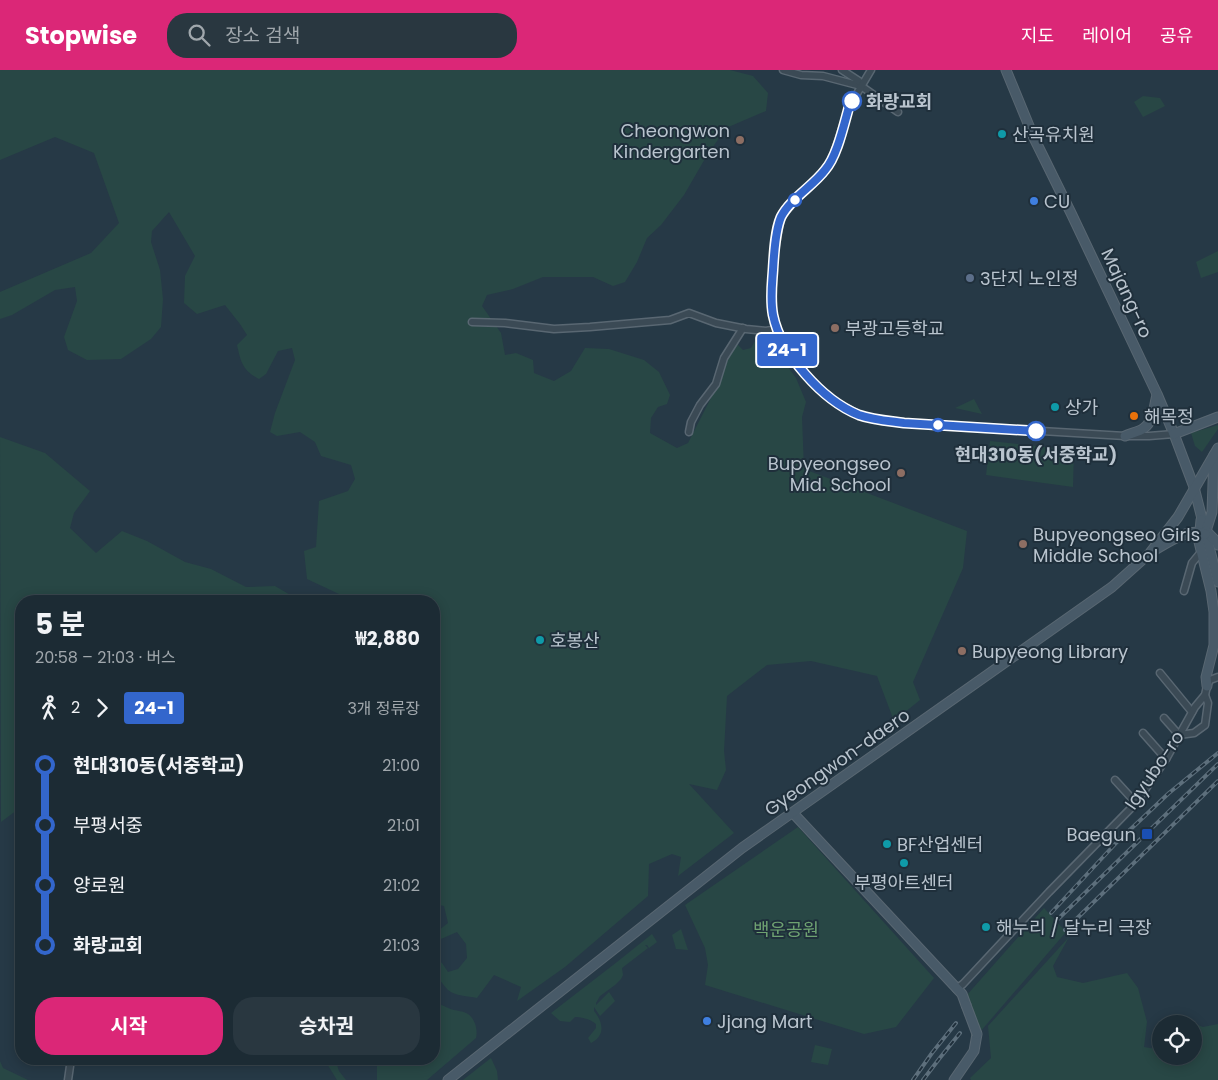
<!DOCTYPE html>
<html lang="ko">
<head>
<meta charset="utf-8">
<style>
	:root { --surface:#1c2b34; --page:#293740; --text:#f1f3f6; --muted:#a0a7ac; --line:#3a474f; --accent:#db2777 }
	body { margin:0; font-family:Poppins,"Noto Sans KR",sans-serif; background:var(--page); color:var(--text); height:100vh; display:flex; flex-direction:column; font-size:19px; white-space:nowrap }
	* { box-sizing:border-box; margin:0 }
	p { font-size:16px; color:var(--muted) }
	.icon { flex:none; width:28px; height:28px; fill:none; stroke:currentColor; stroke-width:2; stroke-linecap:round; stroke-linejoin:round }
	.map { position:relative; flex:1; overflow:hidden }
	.side { position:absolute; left:15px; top:525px; width:425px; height:470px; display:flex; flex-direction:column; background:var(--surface); border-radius:20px; box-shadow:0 2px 12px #0003,0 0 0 1px var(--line) }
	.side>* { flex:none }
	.badge { padding:0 10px; border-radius:4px; font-size:18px; line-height:32px }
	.fabs { position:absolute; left:1152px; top:945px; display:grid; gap:10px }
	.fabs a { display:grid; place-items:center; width:50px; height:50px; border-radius:50%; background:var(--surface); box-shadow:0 2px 12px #0003,0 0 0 1px var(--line); font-size:25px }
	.map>.badge { position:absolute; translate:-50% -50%; box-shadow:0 0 0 2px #fff }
	.legs { display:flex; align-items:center; gap:8px; height:55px; padding:0 20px; font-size:16px }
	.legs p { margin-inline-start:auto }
	.overview { display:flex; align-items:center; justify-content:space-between; height:85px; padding:0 20px }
	h1 { font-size:28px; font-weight:700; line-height:38px }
	.action { display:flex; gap:10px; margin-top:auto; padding:10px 20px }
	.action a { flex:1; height:58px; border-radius:20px; background:var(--accent); color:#fff; font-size:20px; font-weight:700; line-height:58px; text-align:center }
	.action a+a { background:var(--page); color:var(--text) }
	ul { padding:0 20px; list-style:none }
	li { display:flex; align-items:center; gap:18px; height:60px; font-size:19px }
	li i { display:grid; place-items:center; width:8px; height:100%; margin:0 6px; background:currentColor }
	li i::after { content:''; width:12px; height:12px; margin:-6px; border:4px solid; border-radius:50%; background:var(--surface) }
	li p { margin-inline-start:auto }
	li:first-child i { background:linear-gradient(#0000 50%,currentColor 0) }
	li:last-child i { background:linear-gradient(currentColor 50%,#0000 0) }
	header { display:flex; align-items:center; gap:30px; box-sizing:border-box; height:70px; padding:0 25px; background:var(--accent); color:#fff }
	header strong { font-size:24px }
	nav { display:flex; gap:28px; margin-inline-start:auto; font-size:18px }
	.search { width:350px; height:45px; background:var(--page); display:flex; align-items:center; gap:12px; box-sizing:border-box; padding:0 18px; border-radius:20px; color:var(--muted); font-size:19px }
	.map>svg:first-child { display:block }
</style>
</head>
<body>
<header>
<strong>Stopwise</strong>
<div class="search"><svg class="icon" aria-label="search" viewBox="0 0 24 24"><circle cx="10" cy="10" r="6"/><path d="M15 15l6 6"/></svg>장소 검색</div>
<nav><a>지도</a><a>레이어</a><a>공유</a></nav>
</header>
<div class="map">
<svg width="1218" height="1010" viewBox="0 0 1218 1010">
	<rect width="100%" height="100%" fill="#263946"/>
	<g fill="#284745">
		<path d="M0 0H730L753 6 768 23 766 41 726 58 706 87 684 125 661 155 647 168 637 192 625 212 613 216 593 207H543L513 219 487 225 482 236 501 263 505 285 516 283 533 290 534 303 554 311 571 301 585 278 609 279 644 290 659 302 670 325 667 334 658 337 651 348 650 363 677 378 688 373 714 322 726 293 737 274 743 280 751 278 758 266H765L796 308 806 332 802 347 804 399 967 461 963 498 913 612 920 630 894 651 877 606 811 591 767 595 727 626 724 681 726 700 717 720 689 714 734 763 678 806 681 787 672 784 649 794 648 826 565 897 517 931 521 917 494 905 477 928C468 926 455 926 448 920 443 915 440 909 434 904V887L442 893 448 902 458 899 467 888 466 874 457 862 434 872V864L448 853 444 836 435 834 434 831V785H435L434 783V531H339V524L307 509 304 481 316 477 319 431 348 421 355 409 351 395 321 386 315 372 300 362 277 366 270 362 275 343 295 290 292 278 278 281 266 304 259 309C242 300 241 292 237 275L247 265 240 254 225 235 197 244 184 233 185 206 195 186 169 142 152 161 151 172 160 200 163 229 161 257 151 269 121 289 87 290 68 280 64 267 77 231 75 217 55 220 12 245 0 249V222L91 183 119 153 94 83 55 67 0 90Z"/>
		<path d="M1143 26 1160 28 1165 36 1143 47 1134 32Z"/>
		<path d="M1218 181V202L1201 208 1196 192Z"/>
		<path d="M974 329 982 344 955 338Z"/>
		<path d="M1218 355V359L1202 382 1195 376 1191 363Z"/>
		<path d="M0 367 45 383 90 421 74 443 70 458 96 483 122 461 147 471 185 492 211 499 246 517 275 516 292 526 305 528 316 531H21V739L13 743 1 752Z"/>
		<path d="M990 371 1074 380 1073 417 986 405Z"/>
		<path d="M798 757 934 908 896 957 864 964 705 915 708 895 705 878 685 835Z"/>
		<path d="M1044 838 1066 862 980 962 966 926Z"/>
		<path d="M681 859 688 880 676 879 672 865Z"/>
		<path d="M652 864 657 872 649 878 647 875H645L648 878 622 898 623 905 621 909 615 915 600 926 596 933V935L609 922 615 931 600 946 594 937V941C603 952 606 965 591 973L588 968 596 958V954C590 949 582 947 575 947L570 952 560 951 551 943 617 892Z"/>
		<path d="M1069 867 1053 896 1057 907 1083 913 1127 903 1138 918 1147 952 1144 977 1156 979 1161 970V986H1194V954H1170L1174 946 1203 957 1218 954V1010H971L970 1008 991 988 988 956Z"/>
		<path d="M434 934C443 934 446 938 454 940 458 941 462 941 466 943 475 947 478 960 476 968L427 1010H377V996L373 989H434Z"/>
		<path d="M815 975 832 979 828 995 811 992Z"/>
		<path d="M491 988 497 1001 498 1010H463Z"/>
		<path d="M324 989H335L339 1001 346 1010H337Z"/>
		<path d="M0 991 3 998 28 1010H0Z"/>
	</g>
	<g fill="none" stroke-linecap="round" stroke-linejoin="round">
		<g stroke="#596772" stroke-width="9">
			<g id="street">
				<path d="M783 0 801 5 823 6 861 16"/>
				<path d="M842 0 859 11 861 16 898 42"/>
				<path d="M871 0 849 37 832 90 825 100 788 136 781 147 774 185 771 227 773 246 778 262 788 282 815 316 839 334 860 345 883 351 904 353 1125 366H1149L1174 364"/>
				<path d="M472 252 505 253 554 259 590 257 670 250 689 243 716 253 746 259 766 261 777 259"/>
				<path d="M689 362 691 352 700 335 716 314 724 288 743 258"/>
				<path d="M1184 521 1192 493 1201 482"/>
				<path d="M1160 603 1192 642"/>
				<path d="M1164 648 1179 665"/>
				<path d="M1143 663 1166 689"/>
				<path d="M1179 665 1194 663 1205 655 1208 633 1205 625"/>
				<path d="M1115 710 1136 733"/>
				<path d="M956 919 963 914 1049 822 1136 733 1166 689 1195 637 1205 625 1207 616 1210 610 1218 607"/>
				<path d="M68 1010 71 989"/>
			</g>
		</g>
		<g stroke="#596772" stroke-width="11">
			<g id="secondary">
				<path d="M1006 0 1034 68 1071 143 1157 324 1174 364 1194 417 1218 512"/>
				<path d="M1174 364 1218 347"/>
				<path d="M1125 366C1131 363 1139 362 1144 358 1154 351 1154 335 1157 325"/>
				<path d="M1201 450 1199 472 1211 521 1214 542V575L1206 607 1207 616"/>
				<path d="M1206 461 1212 442 1214 385"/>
				<path d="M1206 461 1217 472 1218 475"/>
				<path d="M1153 481C1167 473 1189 457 1205 464"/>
				<path d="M793 743 962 924 966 935"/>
				<path d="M448 1010 742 778 1112 517 1150 483 1178 447 1218 378"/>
				<path d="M954 1010 974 981 977 964"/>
			</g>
		</g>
		<use href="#street" stroke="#3b4a55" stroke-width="6"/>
		<use href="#secondary" stroke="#485a68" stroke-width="9"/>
		<g stroke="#5d6f7c" stroke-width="4">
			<g id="rail">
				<path d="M1051 843 1117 772 1169 723 1218 683"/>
				<path d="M1057 850 1218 694"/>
				<path d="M1065 860 1218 711"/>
				<path d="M913 1010 932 983 956 953"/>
				<path d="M923 1010 939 989 960 963"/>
			</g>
		</g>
		<use href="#rail" stroke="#1f2f3b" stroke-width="2" stroke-dasharray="5.5" stroke-linecap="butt"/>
		<g stroke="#596772" stroke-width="11" stroke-linecap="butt">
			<path id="secondary-bridge" d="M966 935 977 964"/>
		</g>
		<use href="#secondary-bridge" stroke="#485a68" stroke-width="9"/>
	</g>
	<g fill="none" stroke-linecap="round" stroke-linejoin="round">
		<g stroke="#fff" stroke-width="11">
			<path id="line-1" d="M852 31 849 37C844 54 837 87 825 100 813 116 790 129 781 147 775 161 774 184 773 200 772 215 770 229 773 245 781 284 822 330 859 345 873 350 889 351 904 353L1036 361"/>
		</g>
		<use href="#line-1" stroke="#36c" stroke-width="8"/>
	</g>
	<g fill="#fff" stroke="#36c" stroke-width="2.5">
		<circle cx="852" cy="31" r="9"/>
		<circle cx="795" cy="130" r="6"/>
		<circle cx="938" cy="355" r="6"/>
		<circle cx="1036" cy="361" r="9"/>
	</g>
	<g fill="#0f9aa8" stroke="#1f2f3b" stroke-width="2">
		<circle cx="1002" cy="64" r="5"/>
		<circle cx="1055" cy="337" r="5"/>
		<circle cx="540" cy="570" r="5"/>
		<circle cx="887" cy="774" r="5"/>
		<circle cx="904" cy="793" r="5"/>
		<circle cx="986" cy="857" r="5"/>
	</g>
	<g fill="#8d6e63" stroke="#1f2f3b" stroke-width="2">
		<circle cx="740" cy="70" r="5"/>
		<circle cx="835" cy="258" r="5"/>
		<circle cx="901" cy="403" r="5"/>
		<circle cx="1023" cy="474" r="5"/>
		<circle cx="962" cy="581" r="5"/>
	</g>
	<g fill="#3f7fe0" stroke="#1f2f3b" stroke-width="2">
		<circle cx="1034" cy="131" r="5"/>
		<circle cx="707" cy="951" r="5"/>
	</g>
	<circle fill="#5c6f8a" stroke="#1f2f3b" stroke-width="2" cx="970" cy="208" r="5"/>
	<circle fill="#e8710a" stroke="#1f2f3b" stroke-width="2" cx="1134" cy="346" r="5"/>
	<rect fill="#1a4fb4" stroke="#1f2f3b" stroke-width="2" x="1141" y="758" width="12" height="12" rx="2.5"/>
	<g text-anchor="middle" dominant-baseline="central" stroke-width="4" stroke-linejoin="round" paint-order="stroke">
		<g font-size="18" font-weight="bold" fill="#b9c4ce" stroke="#1f2f3b" text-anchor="start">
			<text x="866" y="31">화랑교회</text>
			<text x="1036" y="384" text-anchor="middle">현대310동(서중학교)</text>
		</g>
		<g font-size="18" fill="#b9c4ce" stroke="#1f2f3b" text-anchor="start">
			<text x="730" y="60" text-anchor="end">Cheongwon<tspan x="730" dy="21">Kindergarten</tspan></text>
			<text x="1012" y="64">산곡유치원</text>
			<text x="1044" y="131">CU</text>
			<text x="980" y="208">3단지 노인정</text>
			<text x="845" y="258">부광고등학교</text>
			<text x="1065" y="337">상가</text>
			<text x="1144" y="346">해목정</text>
			<text x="891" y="393" text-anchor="end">Bupyeongseo<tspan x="891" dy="21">Mid. School</tspan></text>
			<text x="1033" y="464">Bupyeongseo Girls<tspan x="1033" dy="21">Middle School</tspan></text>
			<text x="550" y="570">호봉산</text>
			<text x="972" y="581">Bupyeong Library</text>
			<text x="1136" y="764" text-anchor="end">Baegun</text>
			<text x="897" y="774">BF산업센터</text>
			<text x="904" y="812" text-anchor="middle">부평아트센터</text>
			<text x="996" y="857">해누리 / 달누리 극장</text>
			<text x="717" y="951">Jjang Mart</text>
		</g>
		<g font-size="18" fill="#b9c4ce" stroke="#1f2f3b">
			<text transform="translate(1127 223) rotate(65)">Majang-ro</text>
			<text transform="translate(837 692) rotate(-35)">Gyeongwon-daero</text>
			<text transform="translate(1154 700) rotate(-56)">Igyubo-ro</text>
		</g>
		<g font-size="18" fill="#6ea171" stroke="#1f2f3b">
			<text x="786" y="859">백운공원</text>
		</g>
	</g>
</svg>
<div class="fabs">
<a><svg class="icon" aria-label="locate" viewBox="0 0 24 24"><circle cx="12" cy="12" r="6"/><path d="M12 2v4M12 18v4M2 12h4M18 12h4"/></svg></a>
</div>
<b class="badge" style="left:787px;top:280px;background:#36c;color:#fff">24-1</b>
<section class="side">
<div class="overview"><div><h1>5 분</h1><p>20:58 – 21:03 · 버스</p></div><b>₩2,880</b></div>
<div class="legs"><svg class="icon" aria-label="walk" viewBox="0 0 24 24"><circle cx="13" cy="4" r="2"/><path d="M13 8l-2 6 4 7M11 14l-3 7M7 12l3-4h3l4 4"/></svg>2<svg class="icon" aria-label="forward" viewBox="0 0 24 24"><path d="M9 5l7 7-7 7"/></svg><b class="badge" style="background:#36c;color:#fff">24-1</b><p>3개 정류장</p></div>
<ul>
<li><i style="color:#36c"></i><b>현대310동(서중학교)</b><p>21:00</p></li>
<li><i style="color:#36c"></i><span>부평서중</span><p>21:01</p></li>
<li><i style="color:#36c"></i><span>양로원</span><p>21:02</p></li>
<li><i style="color:#36c"></i><b>화랑교회</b><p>21:03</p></li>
</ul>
<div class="action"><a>시작</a><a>승차권</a></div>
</section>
</div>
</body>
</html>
